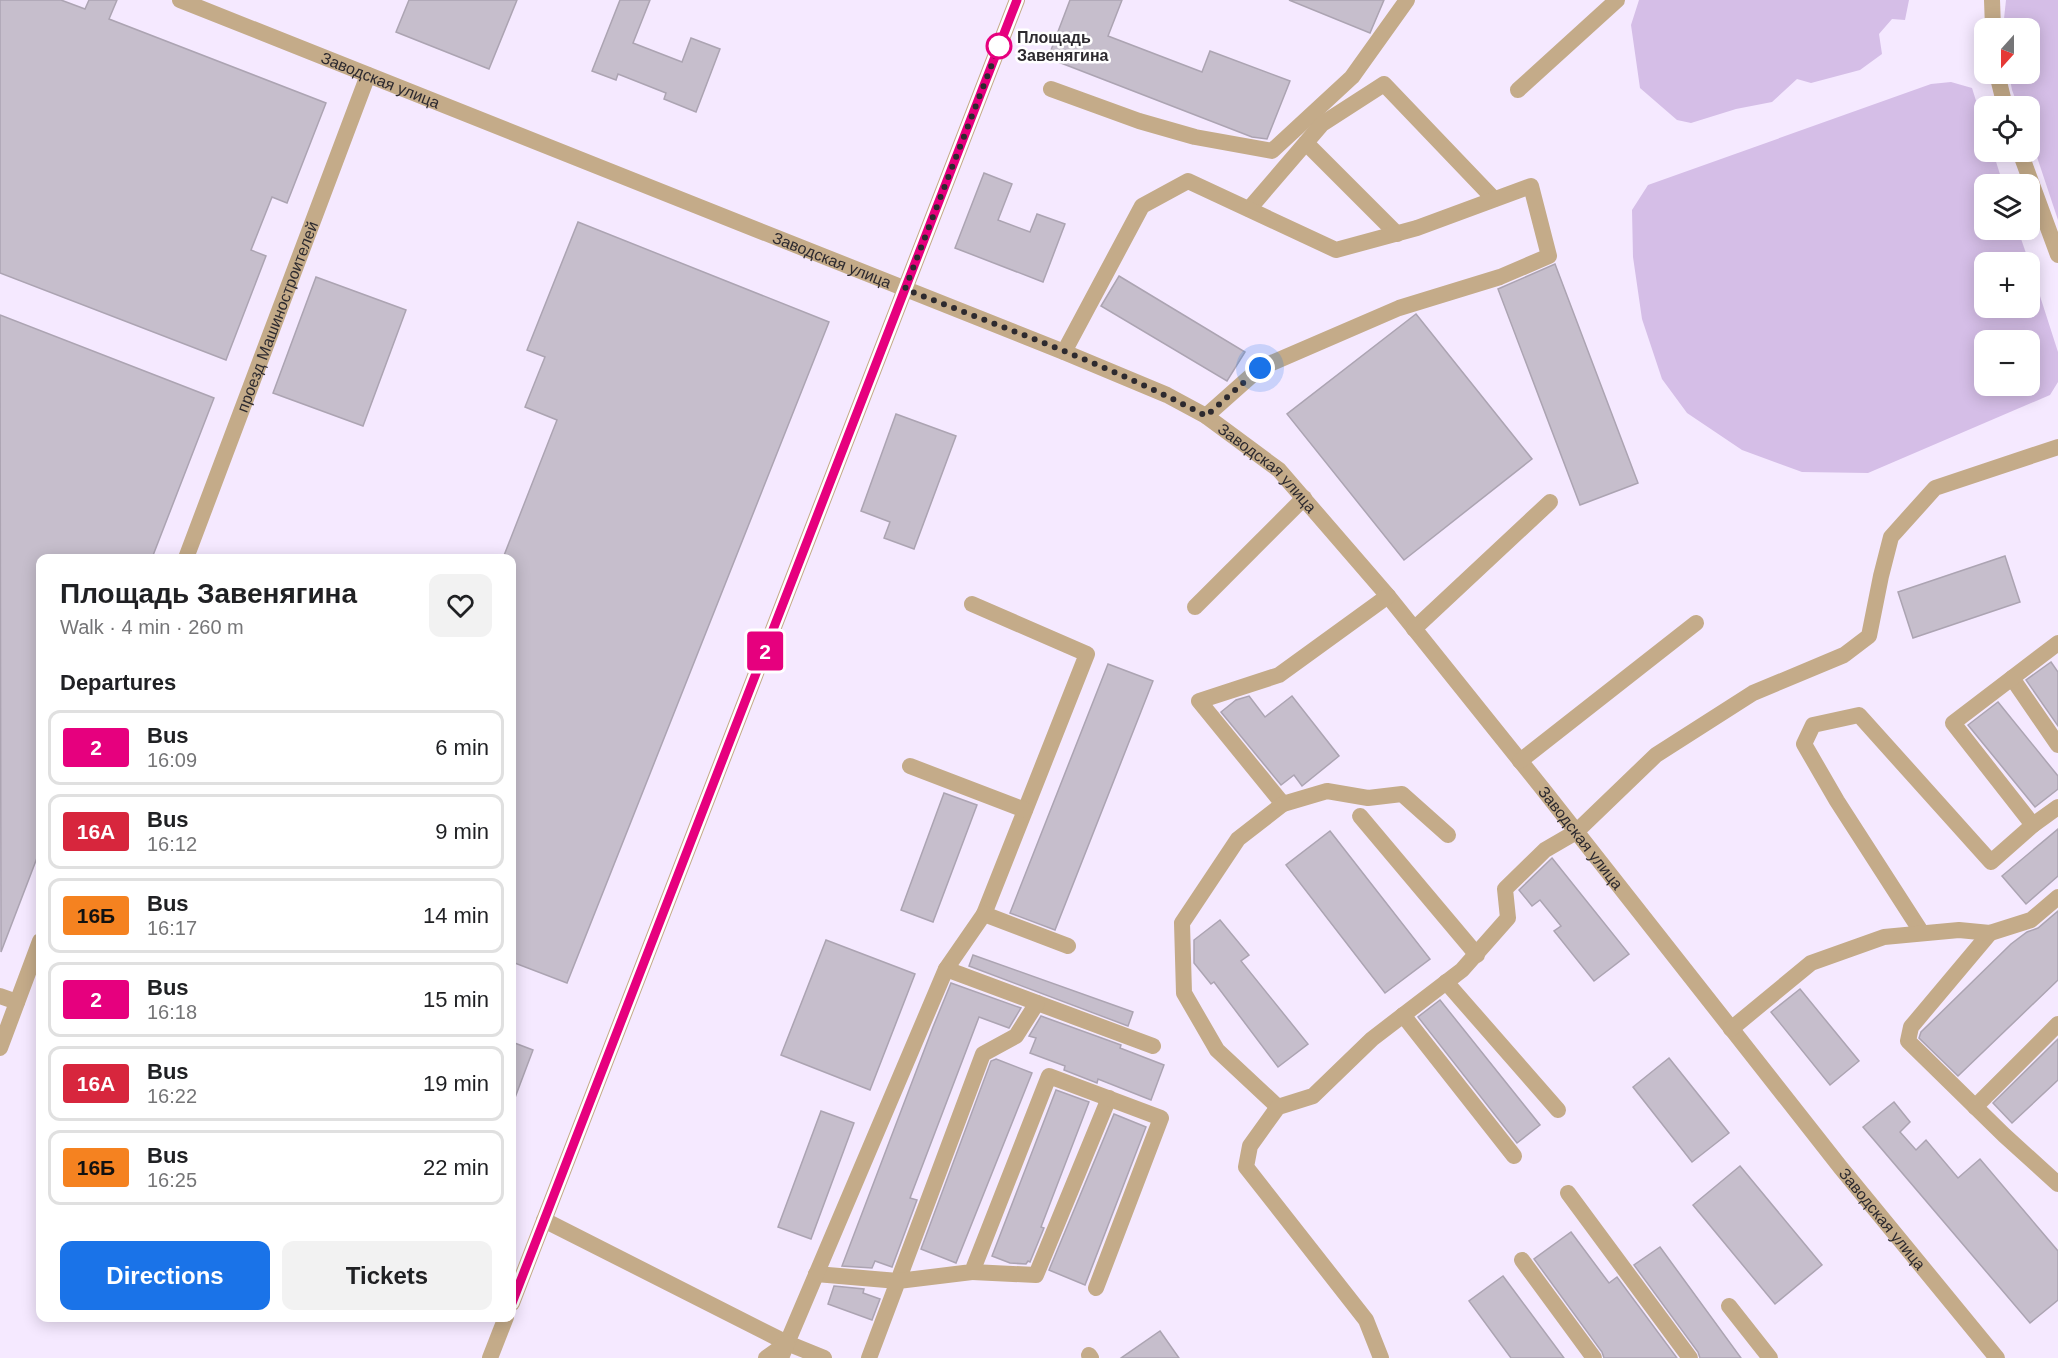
<!DOCTYPE html>
<html lang="en">
<head>
<meta charset="utf-8">
<style>
	:root { --surface:#fff; --page:#f2f2f2; --text:#202124; --muted:#757577; --line:#e0e0e0; --accent:#1a73e8 }
	body { margin:0; font-family:Arial,sans-serif; background:var(--page); color:var(--text); height:100vh; display:flex; flex-direction:column; font-size:22px; white-space:nowrap }
	* { box-sizing:border-box; margin:0 }
	p { font-size:20px; color:var(--muted) }
	.icon { flex:none; width:33px; height:33px; fill:none; stroke:currentColor; stroke-width:2; stroke-linecap:round; stroke-linejoin:round }
	.map { position:relative; flex:1; overflow:hidden }
	.side { position:absolute; left:36px; top:554px; width:480px; height:768px; display:flex; flex-direction:column; background:var(--surface); border-radius:12px; box-shadow:0 3px 15px #0003 }
	.side>* { flex:none }
	.badge { padding:0 12px; border-radius:4px; font-size:21px; line-height:39px }
	.needle { width:39px; rotate:201deg }
	.buttons { position:absolute; left:1974px; top:18px; display:grid; gap:12px }
	.buttons a { display:grid; place-items:center; width:66px; height:66px; border-radius:12px; background:var(--surface); box-shadow:0 3px 15px #0003; font-size:30px }
	.you { position:absolute; width:30px; height:30px; margin:-15px; border:4px solid #fff; border-radius:50%; background:#1a73e8; box-shadow:0 0 0 9px #1a73e833 }
	.map>.badge { position:absolute; translate:-50% -50%; box-shadow:0 0 0 3px #fff }
	h2 { padding:0 24px; font-size:22px; line-height:54px }
	.round { display:grid; place-items:center; flex:none; width:63px; height:63px; border-radius:12px; background:var(--page) }
	.head { display:flex; align-items:center; justify-content:space-between; height:102px; padding:0 24px }
	h1 { font-size:28px; font-weight:700; line-height:45px }
	.primary-button { display:flex; gap:12px; margin-top:auto; padding:12px 24px }
	.primary-button a { flex:1; height:69px; border-radius:12px; background:var(--accent); color:#fff; font-size:24px; font-weight:700; line-height:69px; text-align:center }
	.primary-button a+a { background:var(--page); color:var(--text) }
	ul { padding:0; list-style:none }
	li { display:flex; align-items:center; gap:18px; height:75px; margin:0 12px 9px; padding:0 12px; border:3px solid var(--line); border-radius:12px }
	li div { flex:1 }
	li b { display:block; font-size:22px }
	li em { font-style:normal }
	li .badge { min-width:66px; font-weight:700; text-align:center }
	.map>svg:first-child { display:block }
</style>
</head>
<body>
<div class="map">
<svg width="2058" height="1358" viewBox="0 0 2058 1358">
	<rect width="100%" height="100%" fill="#f9f3ff"/>
	<path fill="#f5e9ff" fill-rule="evenodd" d="M0 0H2058V1358H0ZM1984 28H2030V74H1984ZM1984 106H2030V152H1984ZM1984 184H2030V230H1984ZM1984 262H2030V308H1984ZM1984 340H2030V386H1984ZM40 558H512V1317H40Z"/>
	<g fill="#d5bee7" fill-rule="evenodd">
		<path d="M1639 0H1909L1905 20 1892 19 1879 34 1882 54 1860 70 1811 83 1797 79 1772 102 1736 109 1691 123 1677 120 1640 88 1631 25Z"/>
		<path d="M2006 0H2058V220L2030 136V106H2018L2012 90 2009 74H2030V28H2003Z"/>
		<path d="M1951 82 1972 88 1984 126V152H1993L2003 184H1984V230H2018L2029 262H1984V308H2030V265L2058 352V382L2050 395 1868 473 1802 472 1742 450 1687 413 1662 379 1642 319 1633 257 1632 210 1648 185 1931 84ZM1984 340H2030V386H1984Z"/>
	</g>
	<g fill="#c6becc" stroke="#aca4b2" stroke-width="1.5">
		<path d="M0 0H61L85 9 89 0H117L109 19 326 103 287 203 272 197 251 250 266 256 226 360 0 273Z"/>
		<path d="M409 0H517L489 69 396 32Z"/>
		<path d="M620 0H650L633 43 682 62 691 38 720 49 696 112 664 99 666 93 618 74 616 80 592 71Z"/>
		<path d="M1070 0H1122L1108 36 1202 72 1210 51 1290 81 1267 139 1252 137 1048 58Z"/>
		<path d="M1289 0H1384L1370 33Z"/>
		<path d="M984 173 1012 184 998 220 1030 232 1037 214 1065 224 1043 282 955 248Z"/>
		<path d="M578 222 829 322 567 983 512 962V558H503L557 420 525 407 545 357 527 350Z"/>
		<path d="M1555 264 1638 483 1580 505 1498 289Z"/>
		<path d="M1119 276 1245 352 1227 381 1101 306Z"/>
		<path d="M316 277 406 310 363 426 273 393Z"/>
		<path d="M1416 314 1532 459 1404 560 1287 414Z"/>
		<path d="M0 315 214 398 152 558H40V850L1 952Z"/>
		<path d="M896 414 956 436 914 549 884 538 890 522 861 511Z"/>
		<path d="M2005 556 2020 602 1913 638 1898 592Z"/>
		<path d="M2051 662 2058 672V726L2026 680Z"/>
		<path d="M1108 664 1153 681 1055 930 1010 913Z"/>
		<path d="M1249 696 1265 717 1292 696 1339 756 1302 786 1294 775 1281 785 1221 712 1236 700Z"/>
		<path d="M1998 702 2058 776V789L2035 807 1968 725Z"/>
		<path d="M944 793 977 805 933 922 901 910Z"/>
		<path d="M2058 829V876L2026 904 2002 876Z"/>
		<path d="M1330 831 1430 959 1385 993 1286 865Z"/>
		<path d="M1552 858 1629 954 1594 981 1554 931 1561 926 1540 900 1532 906 1519 890Z"/>
		<path d="M2058 911V980L1958 1076 1919 1038 1921 1032 2011 944 2027 932 2038 928Z"/>
		<path d="M1220 920 1249 955 1241 961 1308 1044 1278 1067 1214 982 1211 984 1194 963V940Z"/>
		<path d="M826 940 915 974 870 1090 781 1055Z"/>
		<path d="M973 955 1133 1012 1128 1026 969 966Z"/>
		<path d="M951 983 1021 1008 1009 1028 979 1017 910 1198 917 1200 892 1267 875 1261 872 1268 842 1266 933 1027Z"/>
		<path d="M1800 989 1859 1061 1830 1085 1771 1012Z"/>
		<path d="M1440 1000 1540 1125 1517 1143 1418 1017Z"/>
		<path d="M1041 1016 1121 1045 1120 1048 1164 1065 1151 1100 1098 1079 1097 1083 1064 1070 1065 1066 1030 1053 1036 1038 1029 1036Z"/>
		<path d="M2058 1039V1080L2012 1123 1993 1103Z"/>
		<path d="M512 1042 533 1050 513 1103H512Z"/>
		<path d="M1669 1058 1729 1133 1692 1162 1633 1087Z"/>
		<path d="M996 1059 1032 1073 956 1263 921 1249 991 1061Z"/>
		<path d="M1056 1090 1089 1102 1041 1227 1044 1228 1030 1262 1028 1261 1026 1264 1010 1263 992 1256Z"/>
		<path d="M1894 1102 1910 1122 1900 1132 1916 1150 1926 1140 1958 1178 1980 1159 2058 1251V1300L2030 1323 1863 1127Z"/>
		<path d="M821 1111 854 1123 811 1239 778 1227Z"/>
		<path d="M1114 1114 1146 1127 1085 1285 1049 1270Z"/>
		<path d="M1740 1166 1822 1265 1775 1304 1693 1205Z"/>
		<path d="M1571 1232 1609 1283 1617 1277 1677 1358H1604L1602 1352 1534 1259Z"/>
		<path d="M1660 1247 1741 1358H1700L1698 1352 1634 1265Z"/>
		<path d="M1503 1276 1564 1358H1511L1469 1301Z"/>
		<path d="M834 1286 864 1289 863 1293 880 1299 872 1320 828 1304Z"/>
		<path d="M1160 1331 1179 1358H1121Z"/>
	</g>
	<g fill="none" stroke-linecap="round" stroke-linejoin="round">
		<g stroke="#c4ab89" stroke-width="16">
			<path id="s1" d="M180 0 1064 352 1167 395 1206 416 1279 470 1388 596 1542 788 1841 1168 1997 1358"/>
			<path d="M1992 0 1993 28"/>
			<path d="M1997 74 2005 106"/>
			<path d="M1051 89 1139 121 1195 137 1272 151 1352 77 1407 0"/>
			<path d="M1518 90 1617 0"/>
			<path d="M1306 143 1397 234"/>
			<path d="M2020 152 2058 255"/>
			<path d="M1249 209 1322 124 1384 84 1494 199"/>
			<path d="M1064 352 1142 206 1188 181 1336 250 1417 228 1531 186 1549 256 1500 277 1399 308 1260 368 1206 416"/>
			<path id="s2" d="M186 558 368 75"/>
			<path d="M1388 596 1279 675 1199 701 1283 804 1327 791 1368 798 1402 794 1448 835"/>
			<path d="M972 604 1087 654 984 914"/>
			<path d="M1195 607 1304 498"/>
			<path d="M1414 629 1550 502"/>
			<path d="M2012 678 2058 745"/>
			<path d="M1520 761 1696 623"/>
			<path d="M910 766 1025 810"/>
			<path d="M1360 816 1477 955"/>
			<path d="M2033 825 1953 723 2058 643"/>
			<path d="M1922 933 1837 801 1804 744 1813 725 1859 715 1991 862 2033 825 2058 807"/>
			<path d="M1990 933 1911 1027 1908 1041 2004 1135 2058 1184"/>
			<path d="M946 969 1153 1046"/>
			<path d="M1446 982 1558 1110"/>
			<path d="M0 996 17 1002"/>
			<path d="M1403 1015 1514 1156"/>
			<path d="M1731 1029 1811 963 1884 937 1959 930 1990 933 2031 920 2058 897"/>
			<path d="M0 1048 40 941"/>
			<path d="M1278 1107 1217 1050 1184 993 1182 923 1238 839 1283 804"/>
			<path d="M1975 1107 2058 1024"/>
			<path d="M1568 1193 1690 1358"/>
			<path d="M544 1220 787 1343 824 1358"/>
			<path d="M1522 1260 1594 1358"/>
			<path d="M972 1272 1036 1275 1109 1098"/>
			<path d="M816 1274 898 1281 983 1054 1016 1036 1037 1003"/>
			<path d="M512 1303 1017 0"/>
			<path d="M1729 1306 1770 1358"/>
			<path d="M787 1343 946 969 984 914 1068 946"/>
			<path d="M1089 1355 1091 1358"/>
			<path d="M490 1358 506 1317"/>
			<path d="M766 1358 787 1343 781 1358"/>
			<path d="M869 1358 898 1281 972 1272 1049 1076 1161 1118 1096 1288"/>
			<path d="M1381 1358 1366 1320 1246 1167 1250 1146 1278 1107 1313 1096 1372 1039 1462 970 1508 918 1505 889 1545 850 1576 832 1656 755 1753 693 1844 655 1869 636 1881 576 1891 537 1935 488 2058 447"/>
		</g>
	</g>
	<g fill="none" stroke-linecap="round" stroke-linejoin="round">
		<g stroke="#fff" stroke-width="14">
			<path id="line" d="M512 1303 1017 0"/>
		</g>
		<use href="#line" stroke="#e6007e" stroke-width="9"/>
		<path stroke="#2d2a2f" stroke-width="6" stroke-dasharray="0 10.8" d="M999 46 905 289C1006 329 1110 365 1206 416L1260 368"/>
	</g>
	<circle fill="#fff" stroke="#e6007e" stroke-width="3" cx="999" cy="46" r="12"/>
	<g text-anchor="middle" dominant-baseline="central" stroke-width="5" stroke-linejoin="round" paint-order="stroke">
		<g font-size="16" font-weight="bold" fill="#2d2a2f" stroke="#fff" text-anchor="start">
			<text x="1017" y="37">Площадь<tspan x="1017" dy="18">Завенягина</tspan></text>
		</g>
		<g font-size="16" fill="#2d2a2f" stroke="#fff">
			<text stroke="none"><textPath href="#s1" startOffset="216">Заводская улица</textPath></text>
			<text stroke="none"><textPath href="#s1" startOffset="702">Заводская улица</textPath></text>
			<text stroke="none"><textPath href="#s2" startOffset="258">проезд Машиностроителей</textPath></text>
			<text stroke="none"><textPath href="#s1" startOffset="1188">Заводская улица</textPath></text>
			<text stroke="none"><textPath href="#s1" startOffset="1674">Заводская улица</textPath></text>
			<text stroke="none"><textPath href="#s1" startOffset="2160">Заводская улица</textPath></text>
		</g>
	</g>
</svg>
<div class="buttons">
<a><svg class="needle" viewBox="-14 -14 28 28"><path d="M0-13l5 13h-10z" fill="#e53935"/><path d="M0 13l5-13h-10z" fill="#757577"/></svg></a>
<a><svg class="icon" aria-label="locate" viewBox="0 0 24 24"><circle cx="12" cy="12" r="6"/><path d="M12 2v4M12 18v4M2 12h4M18 12h4"/></svg></a>
<a><svg class="icon" aria-label="layers" viewBox="0 0 24 24"><path d="M12 4l9 5-9 5-9-5zM3 14l9 5 9-5"/></svg></a>
<a>+</a>
<a>−</a>
</div>
<div class="you" style="left:1260px;top:368px"></div>
<b class="badge" style="left:765px;top:651px;background:#e6007e;color:#fff">2</b>
<section class="side">
<div class="head"><div><h1>Площадь Завенягина</h1><p>Walk · 4 min · 260 m</p></div><a class="round"><svg class="icon" aria-label="heart" viewBox="0 0 24 24"><path d="M12 20l-8-8c-3-5 5-10 8-4 3-6 11-1 8 4z"/></svg></a></div>
<h2>Departures</h2>
<ul>
<li><span class="badge" style="background:#e6007e;color:#fff">2</span><div><b>Bus</b><p>16:09</p></div><em>6 min</em></li>
<li><span class="badge" style="background:#d7263d;color:#fff">16А</span><div><b>Bus</b><p>16:12</p></div><em>9 min</em></li>
<li><span class="badge" style="background:#f58220;color:#111">16Б</span><div><b>Bus</b><p>16:17</p></div><em>14 min</em></li>
<li><span class="badge" style="background:#e6007e;color:#fff">2</span><div><b>Bus</b><p>16:18</p></div><em>15 min</em></li>
<li><span class="badge" style="background:#d7263d;color:#fff">16А</span><div><b>Bus</b><p>16:22</p></div><em>19 min</em></li>
<li><span class="badge" style="background:#f58220;color:#111">16Б</span><div><b>Bus</b><p>16:25</p></div><em>22 min</em></li>
</ul>
<div class="primary-button"><a>Directions</a><a>Tickets</a></div>
</section>
</div>
</body>
</html>
